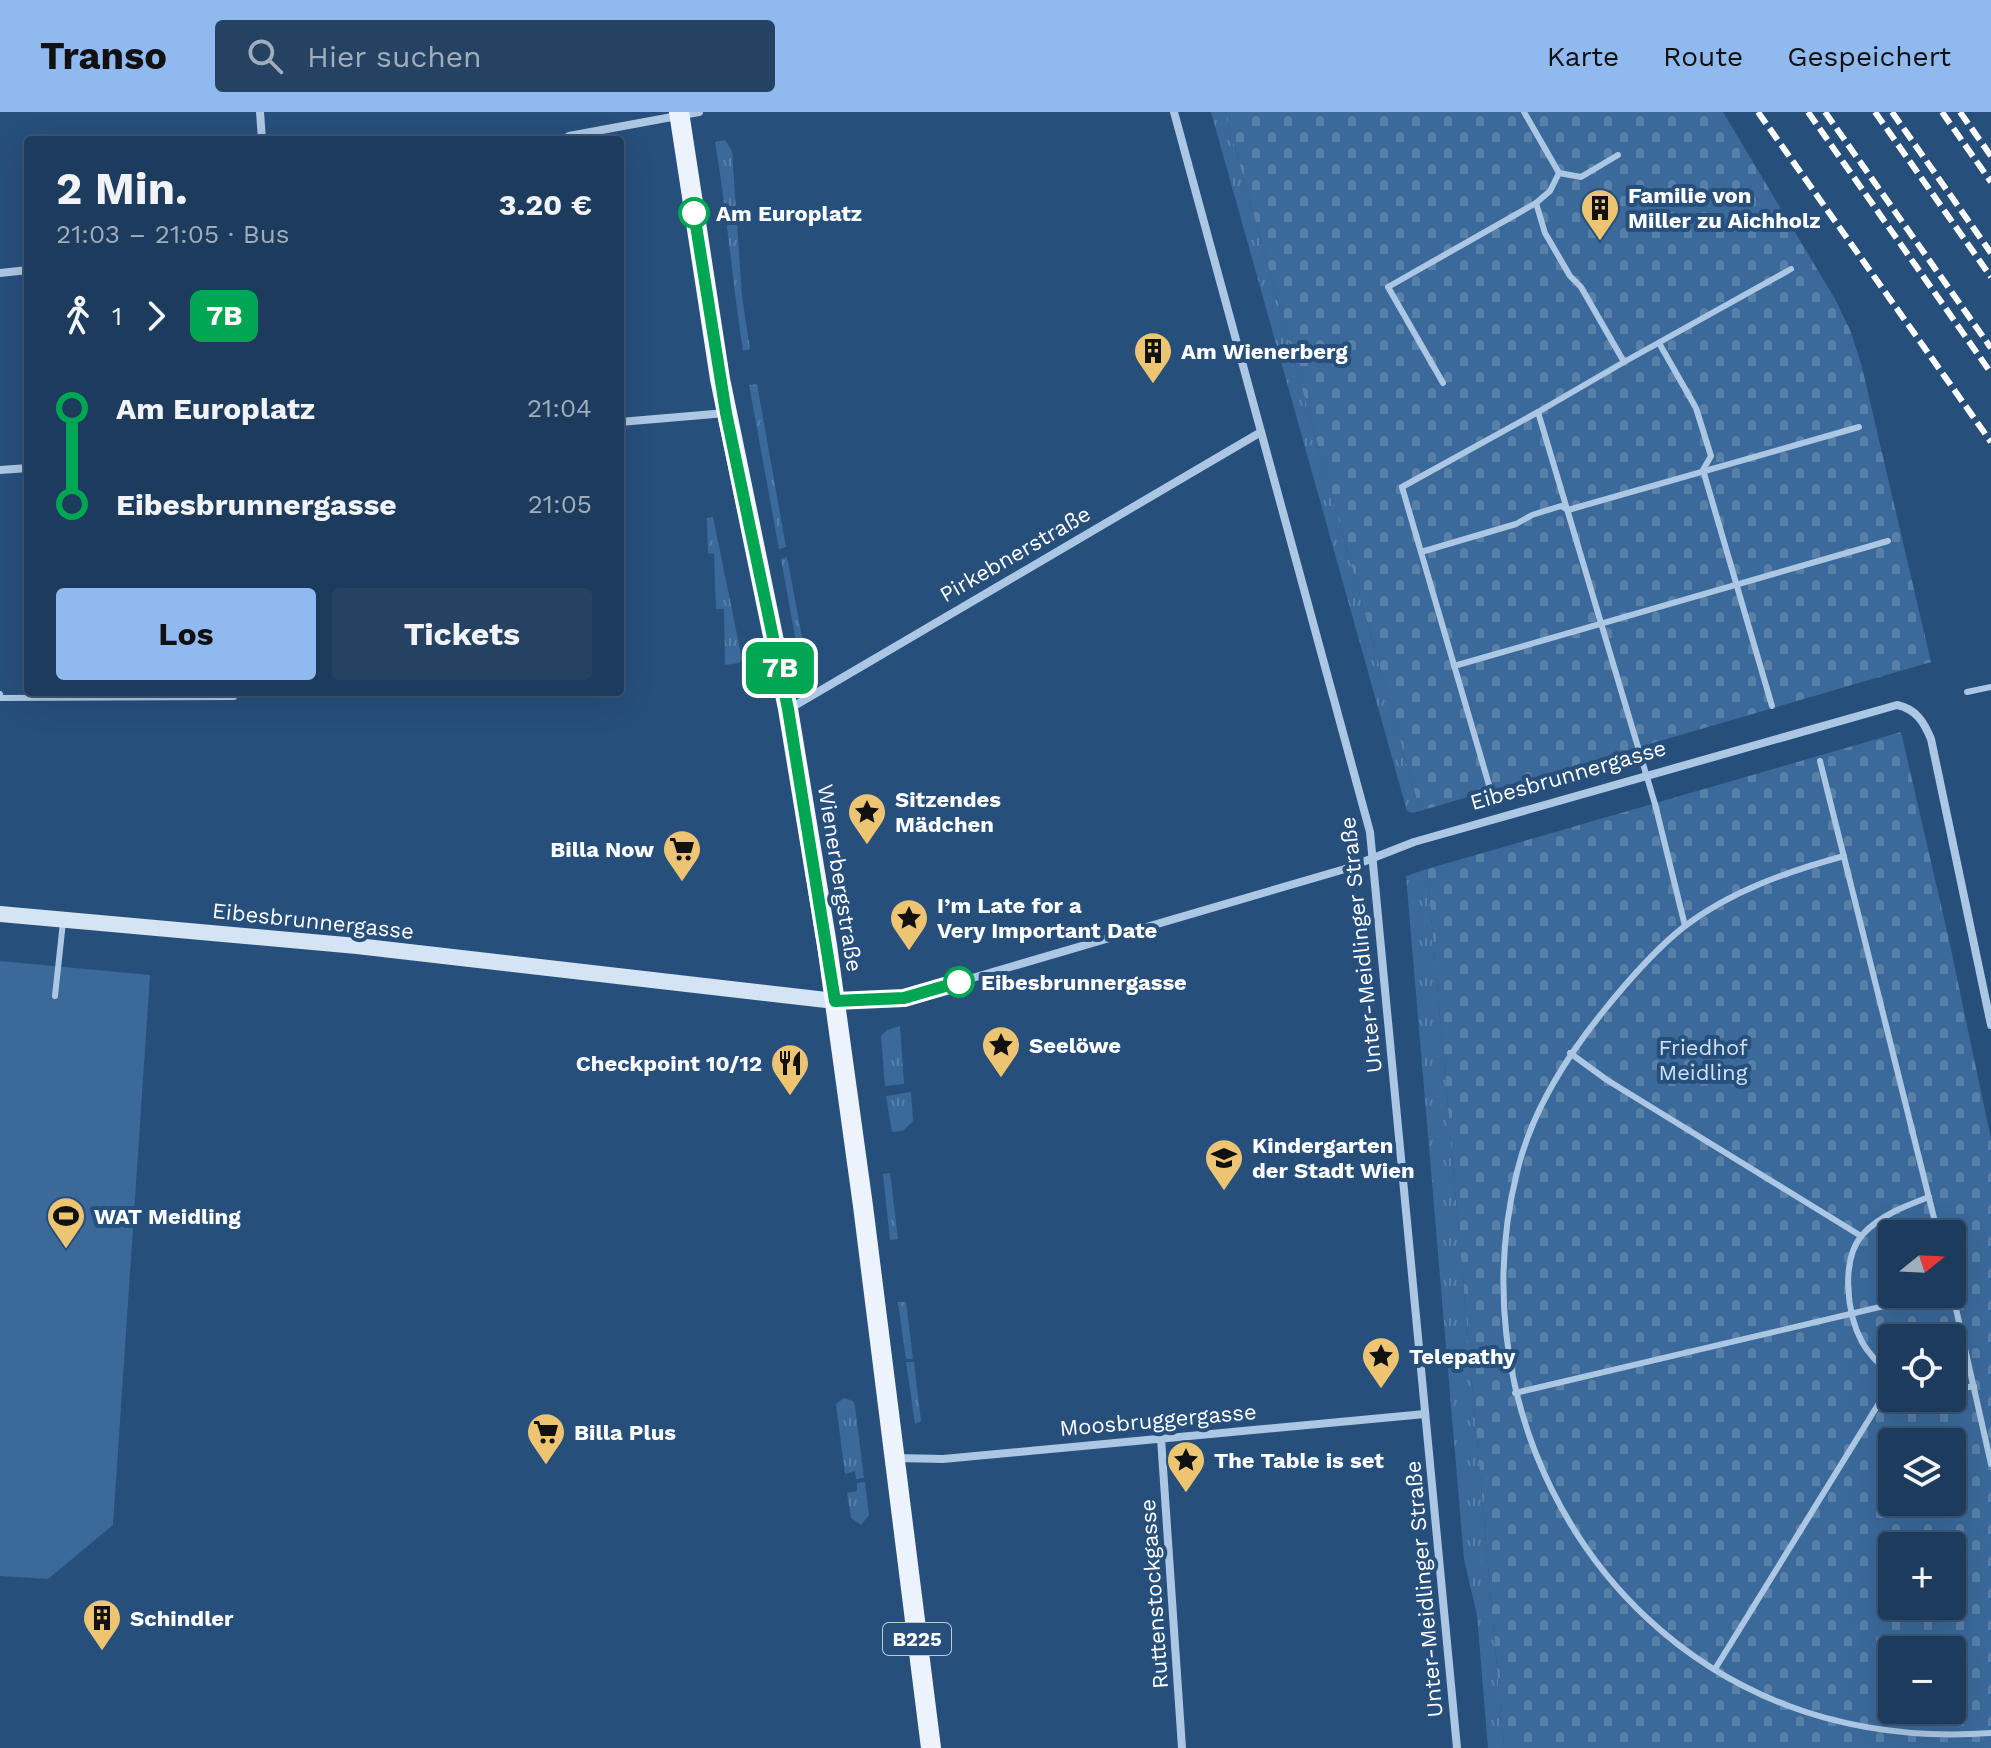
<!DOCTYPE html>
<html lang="de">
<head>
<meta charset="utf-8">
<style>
	:root { --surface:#1d3b5d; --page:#254263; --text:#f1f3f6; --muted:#a0adbc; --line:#3b5572; --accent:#90b9f0 }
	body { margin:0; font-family:"Work Sans",sans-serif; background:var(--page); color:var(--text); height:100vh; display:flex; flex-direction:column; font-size:30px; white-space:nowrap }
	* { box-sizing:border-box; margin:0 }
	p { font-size:26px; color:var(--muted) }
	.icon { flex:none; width:44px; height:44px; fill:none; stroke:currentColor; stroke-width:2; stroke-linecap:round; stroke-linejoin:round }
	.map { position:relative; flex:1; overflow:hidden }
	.drawer { position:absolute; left:24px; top:24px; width:600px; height:560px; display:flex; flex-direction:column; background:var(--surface); border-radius:8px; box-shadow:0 8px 32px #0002,0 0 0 2px var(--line) }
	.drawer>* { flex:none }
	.badge { padding:0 16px; border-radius:12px; font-size:28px; line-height:52px }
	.needle { width:52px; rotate:72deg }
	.fabs { position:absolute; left:1878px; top:1108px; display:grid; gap:16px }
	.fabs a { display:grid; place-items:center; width:88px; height:88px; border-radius:8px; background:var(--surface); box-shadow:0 8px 32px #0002,0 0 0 2px var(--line); font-size:40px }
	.map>.badge { position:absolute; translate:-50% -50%; box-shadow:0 0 0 4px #fff }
	.legs { display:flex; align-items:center; gap:12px; height:88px; padding:0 32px; font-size:26px }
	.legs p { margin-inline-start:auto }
	.overview { display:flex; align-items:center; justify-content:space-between; height:136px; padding:0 32px }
	h1 { font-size:44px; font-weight:700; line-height:60px }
	.primary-button { display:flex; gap:16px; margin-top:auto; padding:16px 32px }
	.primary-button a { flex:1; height:92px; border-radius:8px; background:var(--accent); color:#111; font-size:32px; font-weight:700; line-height:92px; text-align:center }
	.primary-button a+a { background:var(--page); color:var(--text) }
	ul { padding:0 32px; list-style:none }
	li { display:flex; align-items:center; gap:28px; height:96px; font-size:30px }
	li i { display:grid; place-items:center; width:12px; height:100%; margin:0 10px; background:currentColor }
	li i::after { content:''; width:20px; height:20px; margin:-10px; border:6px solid; border-radius:50%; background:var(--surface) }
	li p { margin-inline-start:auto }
	li:first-child i { background:linear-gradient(#0000 50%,currentColor 0) }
	li:last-child i { background:linear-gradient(currentColor 50%,#0000 0) }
	header { display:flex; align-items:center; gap:48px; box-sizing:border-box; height:112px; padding:0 40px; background:var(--accent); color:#111 }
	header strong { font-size:38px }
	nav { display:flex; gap:44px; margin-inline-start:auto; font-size:28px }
	.search { width:560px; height:72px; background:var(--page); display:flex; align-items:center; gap:20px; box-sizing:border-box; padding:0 28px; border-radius:8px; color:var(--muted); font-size:30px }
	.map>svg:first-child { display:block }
</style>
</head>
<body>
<header>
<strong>Transo</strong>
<div class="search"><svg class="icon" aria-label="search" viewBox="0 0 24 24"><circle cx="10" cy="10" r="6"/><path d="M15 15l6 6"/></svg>Hier suchen</div>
<nav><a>Karte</a><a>Route</a><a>Gespeichert</a></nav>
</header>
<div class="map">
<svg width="1991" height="1636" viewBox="0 0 1991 1636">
	<defs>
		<pattern id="grass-tufts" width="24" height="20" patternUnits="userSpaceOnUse" patternTransform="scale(2)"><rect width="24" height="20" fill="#3a699a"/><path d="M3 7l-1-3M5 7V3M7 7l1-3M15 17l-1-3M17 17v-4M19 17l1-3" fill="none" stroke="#5880a9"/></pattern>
		<pattern id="cemetery-stones" width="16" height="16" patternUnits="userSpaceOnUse" patternTransform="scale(2)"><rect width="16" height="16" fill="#3a699a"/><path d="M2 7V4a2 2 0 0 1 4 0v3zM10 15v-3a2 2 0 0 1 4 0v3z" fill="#5880a9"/></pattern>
	</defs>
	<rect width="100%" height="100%" fill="#274f7c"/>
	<g fill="url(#grass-tufts)">
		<path d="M1211 0H1225L1420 699 1412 701 1407 699Z"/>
		<path d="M725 28 732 39 742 184 750 237 743 239C732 169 727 100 715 30Z"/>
		<path d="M757 272 786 435 779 437 749 273Z"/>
		<path d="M713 405 742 547 739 551 725 553 724 497H716L714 442 708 441 707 406Z"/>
		<path d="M787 445 806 546V550L800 552 781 447Z"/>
		<path d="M1427 757 1504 1636H1488L1477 1503 1464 1447 1406 764Z"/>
		<path d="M900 914 904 972 885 974 881 924 887 918Z"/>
		<path d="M911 980 913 1009 903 1019 892 1020 886 984Z"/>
		<path d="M890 1061 898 1127 890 1128 883 1062Z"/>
		<path d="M898 1190H906L913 1247H906Z"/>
		<path d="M906 1250H914L921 1309 915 1312Z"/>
		<path d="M844 1286 853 1289 855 1294 864 1366 856 1367 855 1359 845 1362 836 1292Z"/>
		<path d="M865 1370 869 1403 861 1413 851 1406 847 1381 857 1379V1371Z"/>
	</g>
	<g fill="url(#cemetery-stones)" fill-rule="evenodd">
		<path d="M1225 0H1723L1835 187 1850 218 1861 251 1931 550 1420 699Z"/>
		<path d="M1901 620 1949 828 1991 1027V1636H1504L1427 757ZM1892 1122H1952V1182H1892ZM1892 1226H1952V1286H1892ZM1892 1330H1952V1390H1892ZM1892 1434H1952V1494H1892ZM1892 1538H1952V1598H1892Z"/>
	</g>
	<path fill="#3a699a" d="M0 849 150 863 113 1413 48 1467 0 1464Z"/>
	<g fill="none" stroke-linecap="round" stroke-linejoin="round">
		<g stroke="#acc7e4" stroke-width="6">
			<path d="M1524 0 1559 61 1550 79 1536 91 1545 121 1570 164 1581 175 1624 250 1538 300 1655 692 1685 814"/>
			<path d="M1559 61 1581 65 1618 43"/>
			<path d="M1659 231 1696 296 1711 344 1703 358 1772 594"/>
			<path d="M1624 250 1791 157"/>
			<path d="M1443 271 1388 175 1536 91"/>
			<path d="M1421 440 1516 412 1532 403 1561 394 1568 398 1859 315"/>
			<path d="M1454 554 1888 429"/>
			<path d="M1967 580 1991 575"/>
			<path d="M0 582 1 586 234 585V580"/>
			<path d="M1820 649 1938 1122"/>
			<path d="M1489 673 1402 375 1538 300"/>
			<path d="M1844 744C1789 759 1731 779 1685 814 1654 838 1626 871 1602 901 1564 948 1531 1001 1517 1060 1463 1277 1574 1512 1786 1593 1852 1618 1921 1626 1991 1621"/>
			<path d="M55 884 63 810"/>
			<path d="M1570 941 1607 968 1861 1124"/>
			<path d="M1952 1179 1991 1352"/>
			<path d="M1892 1263C1881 1254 1869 1243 1862 1230 1847 1202 1840 1148 1863 1122 1881 1103 1905 1094 1929 1085"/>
			<path d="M1952 1278 1974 1274"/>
			<path d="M1515 1281 1935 1182"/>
			<path d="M1715 1557 1892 1270"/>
		</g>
		<g stroke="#acc7e4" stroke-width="8">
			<path d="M260 0 262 28"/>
			<path d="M1174 0 1370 720 1457 1636"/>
			<path d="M563 28 569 24 699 0"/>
			<path d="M0 161 28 158"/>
			<path d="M620 310 726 301"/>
			<path d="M0 358 28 356"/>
			<path d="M789 597 1261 320"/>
			<path d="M836 889 904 886 1345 757 1414 730 1897 593C1916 597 1924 610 1931 627L1991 913"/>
			<path d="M1161 1326 1182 1636"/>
			<path d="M896 1346 943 1347 1425 1302"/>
		</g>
		<path stroke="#d5e4f4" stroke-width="16" d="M0 802 357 834 835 889"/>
		<path stroke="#ecf3fc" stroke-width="20" d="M679 0 720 267 788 597 827 833 863 1094 931 1636"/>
		<g stroke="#fff" stroke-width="6" stroke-dasharray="14 6" stroke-linecap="butt">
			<path d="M1758 0 1991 330"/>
			<path d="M1808 0 1991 261"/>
			<path d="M1825 0 1991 236"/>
			<path d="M1875 0 1991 165"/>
			<path d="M1892 0 1991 141"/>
			<path d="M1942 0 1991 70"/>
			<path d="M1960 0 1991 44"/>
		</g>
	</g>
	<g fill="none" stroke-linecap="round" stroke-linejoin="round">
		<g stroke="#fff" stroke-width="18">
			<path id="line-1" d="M694 101 726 301 788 597 835 889 904 886 959 870"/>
		</g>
		<use href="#line-1" stroke="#00a651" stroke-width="12"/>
	</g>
	<defs>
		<g id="building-pin" transform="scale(2)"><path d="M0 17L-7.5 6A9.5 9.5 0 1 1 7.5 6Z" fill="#edc472" stroke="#274f7c"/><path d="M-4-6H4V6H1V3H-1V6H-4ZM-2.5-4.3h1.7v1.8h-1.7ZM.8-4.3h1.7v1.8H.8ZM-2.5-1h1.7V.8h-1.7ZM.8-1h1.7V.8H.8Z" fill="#111"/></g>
		<g id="sight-pin" transform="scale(2)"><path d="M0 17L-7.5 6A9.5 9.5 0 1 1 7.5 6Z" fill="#edc472" stroke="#274f7c"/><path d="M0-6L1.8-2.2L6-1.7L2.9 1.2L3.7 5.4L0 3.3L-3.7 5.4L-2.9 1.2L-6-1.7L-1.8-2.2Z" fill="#111"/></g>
		<g id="supermarket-pin" transform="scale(2)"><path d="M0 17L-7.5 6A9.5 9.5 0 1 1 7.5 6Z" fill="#edc472" stroke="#274f7c"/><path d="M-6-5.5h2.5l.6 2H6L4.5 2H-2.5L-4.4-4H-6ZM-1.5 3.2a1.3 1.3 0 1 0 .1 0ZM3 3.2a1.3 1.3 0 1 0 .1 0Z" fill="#111"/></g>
		<g id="restaurant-pin" transform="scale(2)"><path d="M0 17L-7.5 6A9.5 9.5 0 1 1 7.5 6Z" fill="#edc472" stroke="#274f7c"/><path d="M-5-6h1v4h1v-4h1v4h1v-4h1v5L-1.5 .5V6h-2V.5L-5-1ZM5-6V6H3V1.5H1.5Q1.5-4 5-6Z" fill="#111"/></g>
		<g id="school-pin" transform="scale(2)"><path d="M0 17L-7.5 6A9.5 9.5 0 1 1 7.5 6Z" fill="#edc472" stroke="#274f7c"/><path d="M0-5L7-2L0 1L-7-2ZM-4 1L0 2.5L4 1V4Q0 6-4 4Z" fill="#111"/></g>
		<g id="stadium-pin" transform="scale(2)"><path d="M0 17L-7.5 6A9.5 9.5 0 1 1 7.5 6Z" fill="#edc472" stroke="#274f7c"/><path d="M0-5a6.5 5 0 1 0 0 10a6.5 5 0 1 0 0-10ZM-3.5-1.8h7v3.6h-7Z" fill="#111"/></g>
	</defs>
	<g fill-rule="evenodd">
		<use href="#building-pin" x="1600" y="96"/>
		<use href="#building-pin" x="1153" y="239"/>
		<use href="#sight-pin" x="867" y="700"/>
		<use href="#supermarket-pin" x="682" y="737"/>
		<use href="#sight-pin" x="909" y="806"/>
		<use href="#sight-pin" x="1001" y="933"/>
		<use href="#restaurant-pin" x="790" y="951"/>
		<use href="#school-pin" x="1224" y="1046"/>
		<use href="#stadium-pin" x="66" y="1104"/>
		<use href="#sight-pin" x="1381" y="1244"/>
		<use href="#supermarket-pin" x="546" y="1320"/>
		<use href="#sight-pin" x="1186" y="1348"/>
		<use href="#building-pin" x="102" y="1506"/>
	</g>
	<g fill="#fff" stroke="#00a651" stroke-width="4">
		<circle cx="694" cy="101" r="14"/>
		<circle cx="959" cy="870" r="14"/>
	</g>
	<g text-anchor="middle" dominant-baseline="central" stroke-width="8" stroke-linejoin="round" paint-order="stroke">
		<rect fill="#274f7c" stroke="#becad8" stroke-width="2" x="883" y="1511" width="68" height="32" rx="6"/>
		<g font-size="20" font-weight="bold" fill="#fff">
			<text x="917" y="1527">B225</text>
		</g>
		<g font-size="22" font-weight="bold" fill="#fff" stroke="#274f7c" text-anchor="start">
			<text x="1628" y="83">Familie von<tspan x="1628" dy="25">Miller zu Aichholz</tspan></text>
			<text x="1181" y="239">Am Wienerberg</text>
			<text x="895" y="687">Sitzendes<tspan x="895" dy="25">Mädchen</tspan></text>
			<text x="654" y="737" text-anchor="end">Billa Now</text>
			<text x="937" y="793">I’m Late for a<tspan x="937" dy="25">Very Important Date</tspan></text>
			<text x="1029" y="933">Seelöwe</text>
			<text x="762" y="951" text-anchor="end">Checkpoint 10/12</text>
			<text x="1252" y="1033">Kindergarten<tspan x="1252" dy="25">der Stadt Wien</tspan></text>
			<text x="94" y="1104">WAT Meidling</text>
			<text x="1409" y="1244">Telepathy</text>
			<text x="574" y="1320">Billa Plus</text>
			<text x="1214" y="1348">The Table is set</text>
			<text x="130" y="1506">Schindler</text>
		</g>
		<g font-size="22" font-weight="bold" fill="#fff" stroke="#274f7c" text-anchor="start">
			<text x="716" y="101">Am Europlatz</text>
			<text x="981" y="870">Eibesbrunnergasse</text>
		</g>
		<g font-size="22" fill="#fff" stroke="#274f7c">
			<text transform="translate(1015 442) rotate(-30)">Pirkebnerstraße</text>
			<text transform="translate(1568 663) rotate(-16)">Eibesbrunnergasse</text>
			<text transform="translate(840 766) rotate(81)">Wienerbergstraße</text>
			<text transform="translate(313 809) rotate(6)">Eibesbrunnergasse</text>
			<text transform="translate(1361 833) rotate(-96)">Unter-Meidlinger Straße</text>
			<text transform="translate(1158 1308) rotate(-5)">Moosbruggergasse</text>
			<text transform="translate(1424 1477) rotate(-95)">Unter-Meidlinger Straße</text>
			<text transform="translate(1154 1482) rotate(-94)">Ruttenstockgasse</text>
		</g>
		<g font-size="22" fill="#cee1f4" stroke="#274f7c">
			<text x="1703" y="935">Friedhof<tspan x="1703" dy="25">Meidling</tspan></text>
		</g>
	</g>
</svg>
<div class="fabs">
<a><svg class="needle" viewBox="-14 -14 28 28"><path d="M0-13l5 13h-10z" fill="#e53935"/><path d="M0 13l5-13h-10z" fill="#a0adbc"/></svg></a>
<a><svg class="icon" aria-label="locate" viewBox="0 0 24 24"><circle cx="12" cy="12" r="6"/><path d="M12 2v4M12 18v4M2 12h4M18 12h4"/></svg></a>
<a><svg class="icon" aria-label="layers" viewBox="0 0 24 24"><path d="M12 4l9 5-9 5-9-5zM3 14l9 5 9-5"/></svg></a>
<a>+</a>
<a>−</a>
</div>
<b class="badge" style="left:780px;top:556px;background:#00a651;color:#fff">7B</b>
<section class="drawer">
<div class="overview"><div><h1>2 Min.</h1><p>21:03 – 21:05 · Bus</p></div><b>3.20 €</b></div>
<div class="legs"><svg class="icon" aria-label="walk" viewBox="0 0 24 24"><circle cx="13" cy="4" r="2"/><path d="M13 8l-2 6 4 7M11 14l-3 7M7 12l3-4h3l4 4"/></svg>1<svg class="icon" aria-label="forward" viewBox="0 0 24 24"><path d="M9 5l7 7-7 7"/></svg><b class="badge" style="background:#00a651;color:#fff">7B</b></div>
<ul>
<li><i style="color:#00a651"></i><b>Am Europlatz</b><p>21:04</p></li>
<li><i style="color:#00a651"></i><b>Eibesbrunnergasse</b><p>21:05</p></li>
</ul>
<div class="primary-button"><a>Los</a><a>Tickets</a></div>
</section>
</div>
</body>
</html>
